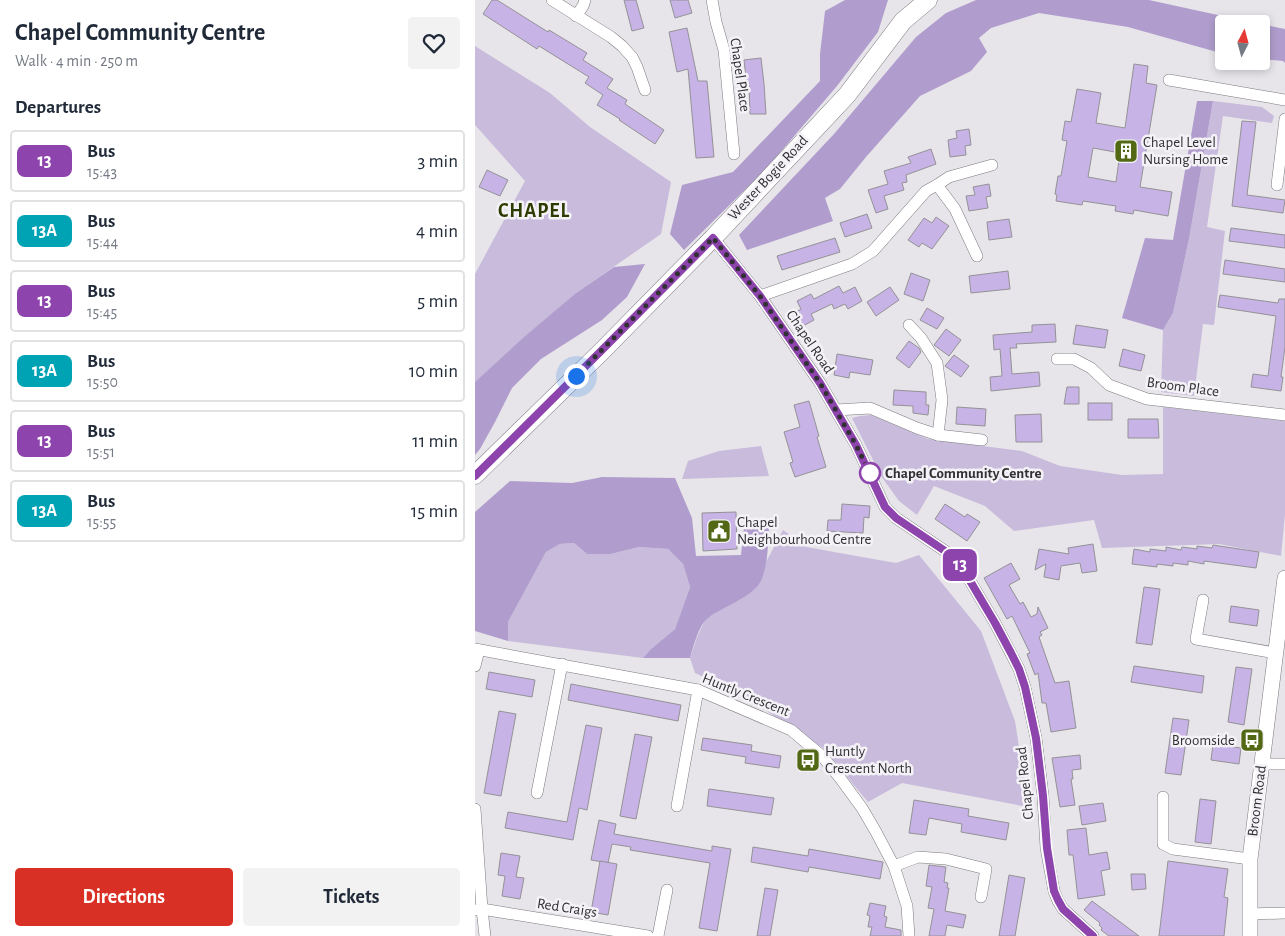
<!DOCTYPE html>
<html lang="en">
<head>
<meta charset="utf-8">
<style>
	:root { --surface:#fff; --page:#f2f2f3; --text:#1f2937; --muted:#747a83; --line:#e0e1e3; --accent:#d93025 }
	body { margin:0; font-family:"Alegreya Sans",sans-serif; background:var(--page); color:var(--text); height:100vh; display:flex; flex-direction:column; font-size:19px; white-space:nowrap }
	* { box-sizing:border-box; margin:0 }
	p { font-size:16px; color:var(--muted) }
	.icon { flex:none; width:28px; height:28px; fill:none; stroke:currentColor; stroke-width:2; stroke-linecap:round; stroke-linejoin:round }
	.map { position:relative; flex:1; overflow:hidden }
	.details { display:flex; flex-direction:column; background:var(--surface); width:475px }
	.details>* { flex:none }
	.badge { padding:0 10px; border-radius:8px; font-size:18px; line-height:32px }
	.needle { width:32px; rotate:6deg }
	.controls { position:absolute; left:740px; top:15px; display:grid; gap:10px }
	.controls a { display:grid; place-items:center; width:55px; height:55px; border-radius:5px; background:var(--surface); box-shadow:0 2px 8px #0003; font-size:25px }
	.you { position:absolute; width:25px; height:25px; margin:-12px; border:4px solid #fff; border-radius:50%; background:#1a73e8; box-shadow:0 0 0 8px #1a73e833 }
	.map>.badge { position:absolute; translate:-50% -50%; box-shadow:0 0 0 2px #fff }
	h2 { padding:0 15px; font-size:19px; line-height:45px }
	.round { display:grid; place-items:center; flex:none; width:52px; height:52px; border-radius:5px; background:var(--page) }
	.head { display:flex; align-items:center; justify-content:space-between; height:85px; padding:0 15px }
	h1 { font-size:24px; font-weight:700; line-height:38px }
	.cta { display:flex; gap:10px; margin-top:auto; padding:10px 15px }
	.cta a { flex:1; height:58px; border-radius:5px; background:var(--accent); color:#fff; font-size:20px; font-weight:700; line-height:58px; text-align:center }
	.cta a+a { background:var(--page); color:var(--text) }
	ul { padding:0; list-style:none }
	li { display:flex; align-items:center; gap:15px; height:62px; margin:0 10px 8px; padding:0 5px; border:2px solid var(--line); border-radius:5px }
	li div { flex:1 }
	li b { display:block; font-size:19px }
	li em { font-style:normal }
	li .badge { min-width:55px; font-weight:700; text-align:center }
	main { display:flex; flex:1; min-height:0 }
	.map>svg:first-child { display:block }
</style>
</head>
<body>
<main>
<section class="details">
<div class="head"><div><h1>Chapel Community Centre</h1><p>Walk · 4 min · 250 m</p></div><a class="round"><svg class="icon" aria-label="heart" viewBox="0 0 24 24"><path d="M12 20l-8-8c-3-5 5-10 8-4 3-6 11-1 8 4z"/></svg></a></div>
<h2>Departures</h2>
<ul>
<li><span class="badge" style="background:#8e44ad;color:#fff">13</span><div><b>Bus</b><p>15:43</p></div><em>3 min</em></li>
<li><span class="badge" style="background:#00a3b4;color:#fff">13A</span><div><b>Bus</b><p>15:44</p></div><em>4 min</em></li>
<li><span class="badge" style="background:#8e44ad;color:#fff">13</span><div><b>Bus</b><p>15:45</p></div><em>5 min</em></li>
<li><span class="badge" style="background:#00a3b4;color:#fff">13A</span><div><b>Bus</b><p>15:50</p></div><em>10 min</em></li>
<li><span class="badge" style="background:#8e44ad;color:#fff">13</span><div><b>Bus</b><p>15:51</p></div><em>11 min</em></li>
<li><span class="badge" style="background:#00a3b4;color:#fff">13A</span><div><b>Bus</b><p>15:55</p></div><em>15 min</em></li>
</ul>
<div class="cta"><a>Directions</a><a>Tickets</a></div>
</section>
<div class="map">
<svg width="810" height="936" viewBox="0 0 810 936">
	<rect width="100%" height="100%" fill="#e7e5ea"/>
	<g fill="#c8bbdc">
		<path d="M0 46 75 93 115 127 196 182 186 234 101 293 0 382V274L50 181 0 125Z"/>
		<path d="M738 101 787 107 799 116 797 123 748 116 732 227 750 231 739 325 728 324 719 396 686 392 688 330 698 313 714 239Z"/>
		<path d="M688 407 810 421V514L806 556 744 544 627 548 619 520 539 531 510 506 459 486 442 515 424 501 406 476 377 418 385 416 396 415 453 439 547 451 585 466 647 475 688 474Z"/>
		<path d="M286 446 294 476 207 479 213 461 244 451Z"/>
		<path d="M308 530 332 547 359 552 421 563 444 555 506 631 540 721 553 807 427 783 393 802 348 748 264 693 220 673 215 658 222 637 230 620 285 583 291 562Z"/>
		<path d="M99 543 112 554H136L164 547 193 549 208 564 215 587 200 629 176 649 168 658 33 641V622L71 552 85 544Z"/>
	</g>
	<g fill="#b09dcd">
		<path d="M370 0H413L403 32 362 86 291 169 209 250 195 234 207 185 258 172 345 81V54L350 11Z"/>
		<path d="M501 0H674L784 24H749V54L653 27 564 13 516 28 504 38 512 52 496 71 445 96 391 157 365 189 350 198 358 221 272 250 264 235 359 134 441 37 471 13Z"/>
		<path d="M786 24 810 29V63L808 61 786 59Z"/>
		<path d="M722 101H738L714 239 698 313 688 330 647 318 670 238 698 240Z"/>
		<path d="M170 264 152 297 127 320 66 359 37 388 20 422 5 449 0 455V382L48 338 101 293 139 267Z"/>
		<path d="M127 477 200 478 217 518 221 556 266 555 269 527 294 528C293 545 293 565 286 581 278 597 245 608 232 619 224 625 218 648 215 658H168L176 649 200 629 215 587 208 564 193 549 164 547 136 554H112L99 543 85 544 71 552 33 622V641L0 631V512L35 481 97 483Z"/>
	</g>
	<g fill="#c7b3e5" stroke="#949297" fill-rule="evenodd">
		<path d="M17 0H22L73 32 74 30 112 53 108 60 138 79 132 88 152 100 150 104 189 130 180 144 144 120 145 119 122 105 128 95 110 83 114 77 64 46 62 49 8 14Z"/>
		<path d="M149 0H161L169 28 157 31Z"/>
		<path d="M195 0H213L217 13 200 18Z"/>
		<path d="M212 28 223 81H232L239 157 221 158 213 69 202 72 194 32Z"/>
		<path d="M286 58 289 84 291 114H275L274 85 272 86 269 60Z"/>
		<path d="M659 64 673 66 671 83 682 85 665 187 697 192 693 216 659 210 658 214 640 211 641 206 608 201 607 205 581 201 582 195 580 194 583 176H586L592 141 587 140 590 121 596 122 602 89 626 93 621 123 650 128ZM618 148 645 153 641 182 613 177Z"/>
		<path d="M767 121 781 122 772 195 810 200 808 213 757 206Z"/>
		<path d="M494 129 496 145 490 146 491 155 475 157 473 140 482 138 481 131Z"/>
		<path d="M456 149 461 164 431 175 432 182 427 183 429 190 409 196 413 209 401 213 393 190 413 184 409 171 436 163 433 157Z"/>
		<path d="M12 170 33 180 25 196 4 187Z"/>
		<path d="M514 184 516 196 511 197 513 208 494 211 491 196 500 195 498 187Z"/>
		<path d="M392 214 397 228 370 237 365 223Z"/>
		<path d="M461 217 474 226 457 249 447 243 444 247 433 240 449 218 457 223Z"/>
		<path d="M534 219 537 237 514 240 512 222Z"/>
		<path d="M756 228 810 235V248L754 241Z"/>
		<path d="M360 238 365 252 307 270 302 256Z"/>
		<path d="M750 260 810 269V282L748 274Z"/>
		<path d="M533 271 535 289 496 293 494 276Z"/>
		<path d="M436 273 455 280 448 301 429 294Z"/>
		<path d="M364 286 368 293 380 287 387 301 373 309 370 304 359 309 357 304 336 314 339 320 328 326 321 312 326 309 322 301 336 294 339 299Z"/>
		<path d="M415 287 424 300 401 316 392 302Z"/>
		<path d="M745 295 803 303 804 299H810V347L806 377H808L806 391 776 387 778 374 793 376 801 316 743 307Z"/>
		<path d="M452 308 469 318 462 329 445 320Z"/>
		<path d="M580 324 581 342 541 344 542 348H535L537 374 564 372 565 386 516 391 515 377 527 376 525 349 519 350 518 335 557 332V325Z"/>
		<path d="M601 325 633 330 630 348 598 344Z"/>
		<path d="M471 329 486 340 474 356 459 345Z"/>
		<path d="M434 341 444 348 446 352 434 368 421 358Z"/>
		<path d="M648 349 670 355 666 371 644 366Z"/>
		<path d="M362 354 398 360 395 375 375 372 374 378 359 375Z"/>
		<path d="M479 355 494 366 486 377 470 366Z"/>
		<path d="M592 387H604V404H589Z"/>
		<path d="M419 390 451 392V405H454L453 415 438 413V406L418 405Z"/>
		<path d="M334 401 344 436 342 437 351 467 320 477 315 463 318 462 309 432 325 427 319 405Z"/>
		<rect x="613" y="403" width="24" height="17"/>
		<path d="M482 407 511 409 510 426 481 424Z"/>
		<path d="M566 414 567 442H541L540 415Z"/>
		<path d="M653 419H683L684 438H653Z"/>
		<path d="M367 504 395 506 394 518 389 517 388 533 352 531 353 520H366Z"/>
		<path d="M470 504 490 517 492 514 505 522 492 541 460 519Z"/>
		<path d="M261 512 262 549 228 551 227 513Z"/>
		<path d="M618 544 622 571 607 573 605 563 586 566 584 580 569 577 571 564 560 570 564 549 594 554 593 548Z"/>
		<path d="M738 545 784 552 781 568 729 561V564L713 561V565L698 563V566L682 564V567L657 564 659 549 675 552V549L691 551V547L706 550 707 547 722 549V546L737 548Z"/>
		<path d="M536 563 545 579 534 585 545 604 548 602 556 617 562 614 563 607 573 628 565 632 567 635 564 637 580 683 594 681 601 728 576 732 571 703H567L563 673 560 675 552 654 555 653 537 616 532 619 509 578Z"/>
		<path d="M669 587 685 589 677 645 661 643Z"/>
		<path d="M756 606 784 610 782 626 754 622Z"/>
		<path d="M659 666 729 676 727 693 656 682Z"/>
		<path d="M761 667 777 669 769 725 753 722Z"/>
		<path d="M14 672 60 680 57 697 11 689Z"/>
		<path d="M96 684 206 705 203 721 93 700Z"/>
		<path d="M24 711 41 714 26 796 9 793Z"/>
		<path d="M698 718 714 720 706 775 690 773Z"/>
		<path d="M111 725 127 728 112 810 104 808 98 840 30 828 33 812 92 822Z"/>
		<path d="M160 734 177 737 161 819 145 816Z"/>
		<path d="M228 738 277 745 276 751 306 756 304 768 270 763 271 757 226 750Z"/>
		<path d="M738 744 766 748 764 764 736 760Z"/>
		<path d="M605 755 606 769 597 770 598 779H596L600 805 585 807 577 758Z"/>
		<path d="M234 789 299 798 296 815 232 806Z"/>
		<path d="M725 799 741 801 736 844 720 842Z"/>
		<path d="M439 800 494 809 493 816 534 823 531 840 486 832 487 824 454 818 451 835 434 833Z"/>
		<path d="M628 803 631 821 607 825 604 806Z"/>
		<path d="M124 820 141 824 139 834 237 851V846L256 849 242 931 224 928 235 863 155 850 156 847 137 844 133 863 116 860Z"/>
		<path d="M611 828 614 855 632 852 635 869 626 871 630 895 603 899 598 855H594L592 830Z"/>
		<path d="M278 847 333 856 334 849 408 862 405 879 334 867 333 872 276 862Z"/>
		<path d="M26 853 45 856 41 877 49 878 45 899 27 896 30 876 23 875Z"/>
		<path d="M125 861 142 864 133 915 116 912Z"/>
		<path d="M693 861 753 869 749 897 753 898 749 936H684Z"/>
		<path d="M454 865 471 867 469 882 473 883 472 888H474L470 911 491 915 488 928 472 925 470 936H454L459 909 453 908 457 887 451 886Z"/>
		<path d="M656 874H670L671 889 657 890Z"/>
		<path d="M534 875 550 878 540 936H524Z"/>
		<path d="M290 888 303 890 295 936H282Z"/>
		<path d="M617 901 664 936H634L626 930 627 928 624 925 625 923 609 910Z"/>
		<path d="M395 903 411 906 409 916 412 917 410 927 426 930V936H395L397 927H393L395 916 392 915Z"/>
	</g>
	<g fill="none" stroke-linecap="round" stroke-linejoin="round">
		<g stroke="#7b7a7e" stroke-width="12">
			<g id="street">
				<path d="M77 0 136 37 147 46 157 57 162 67 170 90"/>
				<path d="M237 0 241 22 249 50 259 154"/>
				<path d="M101 16 108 6 110 0"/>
				<path d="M694 80 810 100"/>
				<path d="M462 185 480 209 502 256"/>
				<path d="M802 185 810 119"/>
				<path d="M238 238 285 296 345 383 381 445 410 507 421 518 473 553 488 569 520 623 544 669 550 687 561 738 568 796 571 848 579 891 583 901 588 909 618 936"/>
				<path d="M285 296 377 264 398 251 451 191 462 185 474 177 517 165"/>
				<path d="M434 325 446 338 462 363 467 400 463 435"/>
				<path d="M582 359H599L616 368 634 385 672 399 810 415"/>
				<path d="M361 410 395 408 442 428 463 435 507 440"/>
				<path d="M728 600 721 639 800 653"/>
				<path d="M0 649 223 690 316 730 347 756 365 778 387 808 401 832 419 866 432 906 434 936"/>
				<path d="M0 666 4 650"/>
				<path d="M786 764H810"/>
				<path d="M62 793 87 664"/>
				<path d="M688 797V844L698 849 775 859"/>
				<path d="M202 806 223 690"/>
				<path d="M0 809 7 909 10 936"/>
				<path d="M419 866 443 857 471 859 511 869 506 897"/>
				<path d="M0 910 7 909 173 936"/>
				<path d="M775 914 810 913"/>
				<path d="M183 936 192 890"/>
			</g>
		</g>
		<g stroke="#7b7a7e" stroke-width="16">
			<path id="secondary" d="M775 936V859L810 578"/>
		</g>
		<g stroke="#7b7a7e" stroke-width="19">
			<path id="primary" d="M0 475 127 351 238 238 372 95 428 21 453 0"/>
		</g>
		<use href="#street" stroke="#fff" stroke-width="11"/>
		<use href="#secondary" stroke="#fff" stroke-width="15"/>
		<use href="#primary" stroke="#fff" stroke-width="18"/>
	</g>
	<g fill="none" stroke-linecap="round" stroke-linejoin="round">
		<g stroke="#fff" stroke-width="11">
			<path id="line" d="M0 476 126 351 238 238 285 296 345 383 381 445 410 507 421 518 473 553 488 569 520 623 536 653 544 669 550 687 561 738 568 796 572 848 579 891 583 900 588 909 618 936"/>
		</g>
		<use href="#line" stroke="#8e44ad" stroke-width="8"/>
		<path stroke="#313033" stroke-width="5" stroke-dasharray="0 9" d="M101 376 238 238 285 296 345 383 381 445 395 473"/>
	</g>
	<defs>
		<g id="building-square" transform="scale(1.25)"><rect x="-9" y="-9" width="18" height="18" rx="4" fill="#536815" stroke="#f4f2f7"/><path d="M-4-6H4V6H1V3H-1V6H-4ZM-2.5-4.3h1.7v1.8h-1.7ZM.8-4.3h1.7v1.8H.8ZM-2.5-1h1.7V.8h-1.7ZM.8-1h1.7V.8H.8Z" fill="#fff"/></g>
		<g id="civic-square" transform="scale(1.25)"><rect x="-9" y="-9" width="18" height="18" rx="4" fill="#536815" stroke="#f4f2f7"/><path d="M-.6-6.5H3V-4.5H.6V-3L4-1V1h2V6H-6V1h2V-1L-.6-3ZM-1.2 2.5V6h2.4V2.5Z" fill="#fff"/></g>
		<g id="bus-square" transform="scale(1.25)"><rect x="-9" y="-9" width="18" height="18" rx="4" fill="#536815" stroke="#f4f2f7"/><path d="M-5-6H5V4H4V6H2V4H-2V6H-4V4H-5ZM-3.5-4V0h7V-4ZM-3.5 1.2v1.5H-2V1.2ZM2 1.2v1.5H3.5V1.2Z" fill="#fff"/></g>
	</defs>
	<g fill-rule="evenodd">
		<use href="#building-square" x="651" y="151"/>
		<use href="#civic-square" x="244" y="531"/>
		<use href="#bus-square" x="777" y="740"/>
		<use href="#bus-square" x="333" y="760"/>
	</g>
	<circle fill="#fff" stroke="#8e44ad" stroke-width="2.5" cx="395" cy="473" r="10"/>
	<g text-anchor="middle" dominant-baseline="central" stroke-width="5" stroke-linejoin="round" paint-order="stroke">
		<g font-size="15" fill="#313033" stroke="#f4f2f7">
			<text transform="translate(265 75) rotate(82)">Chapel Place</text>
			<text transform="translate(293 178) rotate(-47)">Wester Bogie Road</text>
			<text transform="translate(335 342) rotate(56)">Chapel Road</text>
			<text transform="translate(708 387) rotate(8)">Broom Place</text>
			<text transform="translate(271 695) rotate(22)">Huntly Crescent</text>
			<text transform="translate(550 783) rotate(-96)">Chapel Road</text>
			<text transform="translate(782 801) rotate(-83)">Broom Road</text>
			<text transform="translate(92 908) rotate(9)">Red Craigs</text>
		</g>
		<g font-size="15" fill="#313033" stroke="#f4f2f7" text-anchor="start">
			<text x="668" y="142">Chapel Level<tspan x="668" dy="17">Nursing Home</tspan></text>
			<text x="262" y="522">Chapel<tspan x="262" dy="17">Neighbourhood Centre</tspan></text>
			<text x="760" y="740" text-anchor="end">Broomside</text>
			<text x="350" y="751">Huntly<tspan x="350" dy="17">Crescent North</tspan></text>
		</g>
		<g font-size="15" font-weight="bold" fill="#313033" stroke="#f4f2f7" text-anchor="start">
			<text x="410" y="473">Chapel Community Centre</text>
		</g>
		<g font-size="20" font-weight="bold" letter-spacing="1" fill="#2d3b00" stroke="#f4f2f7">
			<text x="59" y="211">CHAPEL</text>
		</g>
	</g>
</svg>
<div class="controls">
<a><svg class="needle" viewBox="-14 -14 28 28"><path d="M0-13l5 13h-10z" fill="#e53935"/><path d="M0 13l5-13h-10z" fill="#747a83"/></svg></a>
</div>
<div class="you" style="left:101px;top:376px"></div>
<b class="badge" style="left:485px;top:565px;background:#8e44ad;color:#fff">13</b>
</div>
</main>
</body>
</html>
